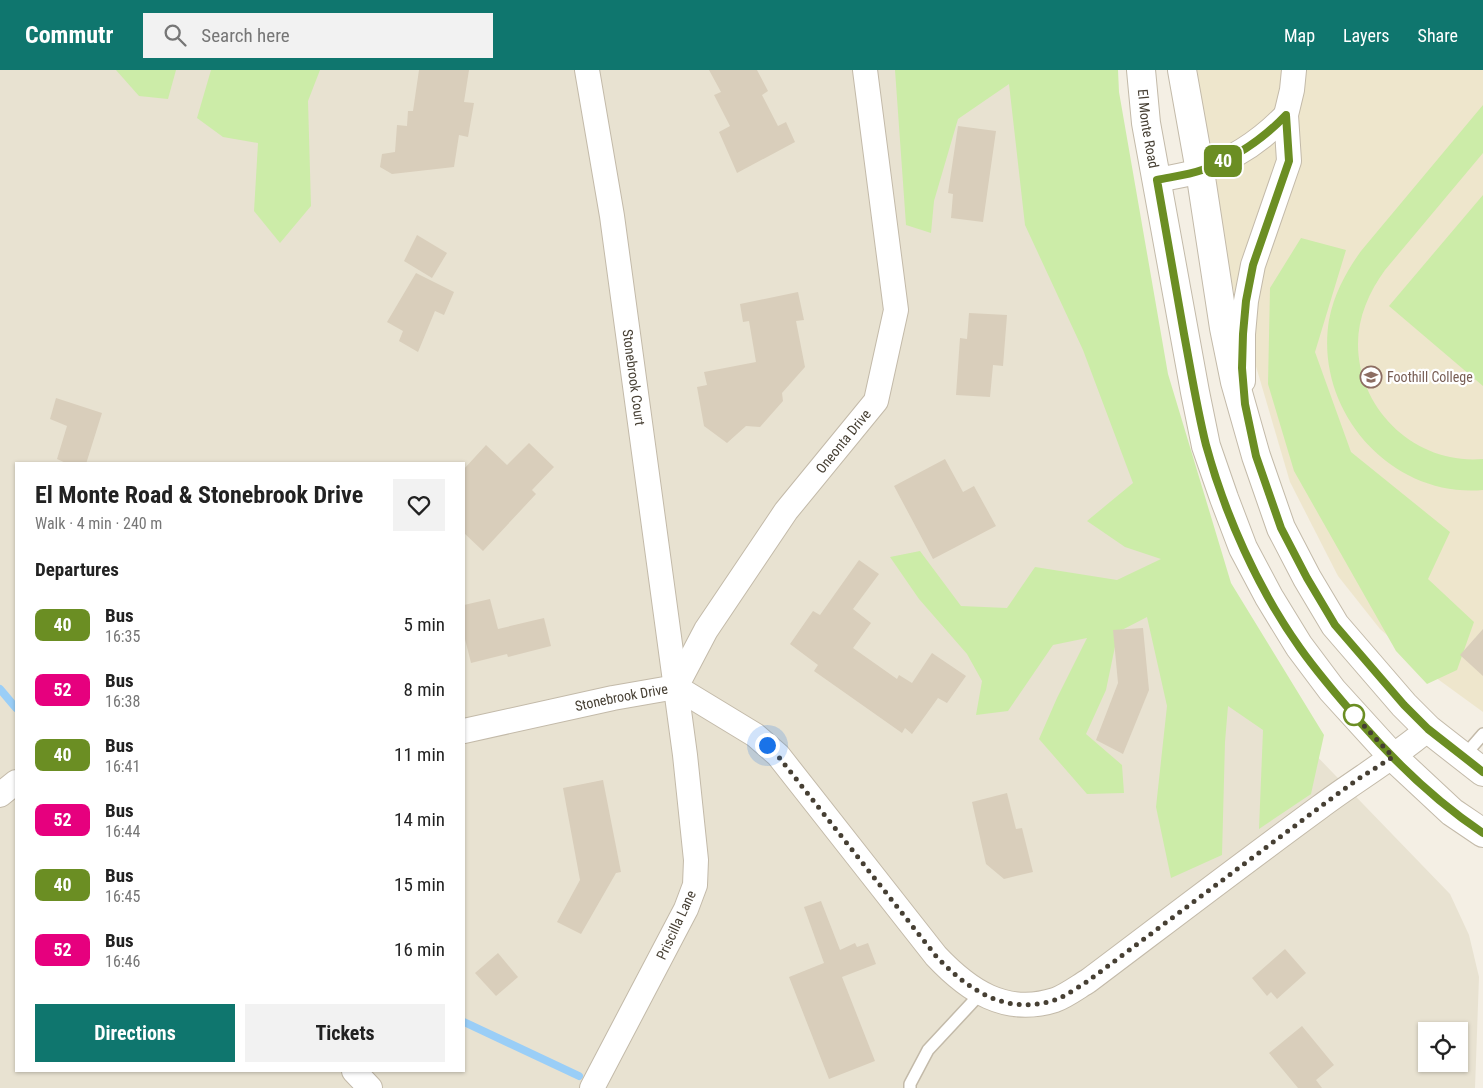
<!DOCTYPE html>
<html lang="en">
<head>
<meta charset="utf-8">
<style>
	:root { --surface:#fff; --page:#f2f2f2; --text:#222; --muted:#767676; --accent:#0f766e }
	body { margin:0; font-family:"Roboto Condensed",sans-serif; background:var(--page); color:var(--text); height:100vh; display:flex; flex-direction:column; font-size:19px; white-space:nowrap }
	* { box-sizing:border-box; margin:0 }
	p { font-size:16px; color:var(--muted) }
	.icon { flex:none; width:28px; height:28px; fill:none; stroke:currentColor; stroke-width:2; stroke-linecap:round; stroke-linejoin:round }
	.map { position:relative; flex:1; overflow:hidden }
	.sheet { position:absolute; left:15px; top:392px; width:450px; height:610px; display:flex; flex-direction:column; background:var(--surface); border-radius:0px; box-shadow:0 1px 4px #0004 }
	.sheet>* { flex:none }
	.badge { padding:0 10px; border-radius:8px; font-size:18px; line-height:32px }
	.buttons { position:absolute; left:1418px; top:952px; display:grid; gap:10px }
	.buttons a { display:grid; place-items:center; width:50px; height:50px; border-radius:0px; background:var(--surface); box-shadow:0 1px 4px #0004; font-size:25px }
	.you { position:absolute; width:25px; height:25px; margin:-12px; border:4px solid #fff; border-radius:50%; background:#1a73e8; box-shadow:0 0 0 8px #1a73e833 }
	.map>.badge { position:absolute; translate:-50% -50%; box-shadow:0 0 0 2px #fff }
	h2 { padding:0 20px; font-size:19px; line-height:45px }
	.round { display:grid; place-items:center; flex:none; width:52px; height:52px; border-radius:0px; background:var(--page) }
	.head { display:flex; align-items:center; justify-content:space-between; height:85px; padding:0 20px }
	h1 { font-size:24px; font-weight:700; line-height:38px }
	.cta { display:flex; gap:10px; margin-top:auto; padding:10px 20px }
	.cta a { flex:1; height:58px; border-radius:0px; background:var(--accent); color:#fff; font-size:20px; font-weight:700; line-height:58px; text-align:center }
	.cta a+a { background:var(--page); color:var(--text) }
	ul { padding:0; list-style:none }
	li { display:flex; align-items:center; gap:15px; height:65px; padding:0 20px }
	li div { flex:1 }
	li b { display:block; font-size:19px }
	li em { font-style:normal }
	li .badge { min-width:55px; font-weight:700; text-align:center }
	header { display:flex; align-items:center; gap:30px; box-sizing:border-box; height:70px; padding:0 25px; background:var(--accent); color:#fff }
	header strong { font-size:24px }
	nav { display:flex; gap:28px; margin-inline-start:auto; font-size:18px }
	.search { width:350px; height:45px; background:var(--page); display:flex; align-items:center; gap:12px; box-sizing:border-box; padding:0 18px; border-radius:0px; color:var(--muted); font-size:19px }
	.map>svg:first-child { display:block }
</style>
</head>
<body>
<header>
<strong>Commutr</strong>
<div class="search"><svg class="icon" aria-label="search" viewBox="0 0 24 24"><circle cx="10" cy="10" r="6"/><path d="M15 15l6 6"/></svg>Search here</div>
<nav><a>Map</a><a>Layers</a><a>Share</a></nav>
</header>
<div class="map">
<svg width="1483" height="1018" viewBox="0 0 1483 1018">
	<rect width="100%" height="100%" fill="#f4efe4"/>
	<path fill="#e8e2d1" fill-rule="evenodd" d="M0 0H1068L1219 524 1306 675 1450 824 1469 865 1479 907 1475 1018H0ZM16 394H464V1001H16ZM1426 961H1459V994H1426Z"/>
	<path fill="#eee6cc" d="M1197 0H1483V642L1439 610 1380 559 1338 506 1290 412 1228 201Z"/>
	<g fill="#cceca8">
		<path d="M116 0H176L168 29 139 26Z"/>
		<path d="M211 0H320L308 31 311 136 280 173 254 141 258 73 223 67 197 48Z"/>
		<path d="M895 0H1118L1119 22 1168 304 1231 513 1324 665 1311 724 1259 759 1263 660 1228 636 1225 672 1222 785 1171 808 1156 737 1167 636 1147 547 1118 562 1106 620 1086 664 1122 695 1124 723 1087 724 1039 669 1057 628 1087 568 1053 575 1008 641 976 645 982 611 967 584 919 529 890 487 920 481 961 536 1007 538 1035 497 1117 510 1161 489 1125 477 1087 451 1133 413 1083 280 1025 155 1009 14 958 49 934 131 931 163 906 155Z"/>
		<path d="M1483 35V83L1385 200C1369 222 1358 247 1358 274 1358 341 1417 395 1483 389V420C1390 428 1314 340 1329 250 1334 224 1346 202 1361 181Z"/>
		<path d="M1483 125V316L1389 236Z"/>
		<path d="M1301 168 1346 180 1315 282 1351 382 1450 462 1428 509 1474 552 1457 600 1427 614 1396 581 1294 401 1268 314 1270 218Z"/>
	</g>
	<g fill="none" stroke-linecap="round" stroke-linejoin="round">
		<g stroke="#9acef7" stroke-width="8">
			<path d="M0 619 16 638"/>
			<path d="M464 952 579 1006"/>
		</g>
	</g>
	<g fill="#d9cebb">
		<path d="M419 0H469L464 32 474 33 468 67 459 65 454 97 392 104 380 97 382 84 395 82 397 55 407 56 408 41H413Z"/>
		<path d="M709 0H757L768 21 762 25 778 56 786 52 795 72 737 103 719 62 730 56 714 25 721 22Z"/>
		<path d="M958 56 996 61 983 152 951 148 953 124 948 123Z"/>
		<path d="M417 165 447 183 432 208 404 191Z"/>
		<path d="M416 203 454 222 444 245 435 241 418 282 399 271 403 261 387 252Z"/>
		<path d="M798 222 804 250 796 251 805 297 782 323 783 331 760 357 746 356 727 373 704 356 697 317 707 315 704 302 756 292 749 251 743 252 740 234Z"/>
		<path d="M969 243 1007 245 1003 296 993 295 990 327 956 325 960 268 967 269Z"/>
		<path d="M56 328 102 343 86 394H68L57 389 67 356 50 349Z"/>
		<path d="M529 373 554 397 532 420 536 424 483 481 464 463V399L486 375 507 395Z"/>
		<path d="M945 389 963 422 974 416 996 456 933 489 894 416Z"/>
		<path d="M859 490 879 504 853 539 871 553 853 578 897 609 899 605 912 613 932 583 966 606 947 633 938 628 912 664 905 658 902 663 814 601 818 595 790 574 813 541 820 545Z"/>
		<path d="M490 529 498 559 544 548 551 576 508 587 507 584 471 593 464 565V535Z"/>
		<path d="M1143 558 1149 620 1123 684 1096 670 1118 613 1113 560Z"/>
		<path d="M1483 559V606L1460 585Z"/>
		<path d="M603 710 621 802 616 803 581 864 557 852 580 810 563 718Z"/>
		<path d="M1007 723 1016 759 1022 758 1033 802 1004 809 986 794 972 732Z"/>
		<path d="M821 831 840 880 855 873 857 877 868 873 876 894 842 907 875 991 829 1009 789 907 824 893 804 837Z"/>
		<path d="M1285 879 1306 903 1277 929 1271 922 1267 926 1252 908Z"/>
		<path d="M498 883 518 907 496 926 475 903Z"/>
		<path d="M1302 956 1334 995 1316 1010 1322 1018H1298L1269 983Z"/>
	</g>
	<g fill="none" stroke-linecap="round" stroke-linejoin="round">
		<g stroke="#c3baa9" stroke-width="14">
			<g id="service">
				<path d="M1463 687 1483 664"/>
				<path d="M910 1018V1014L928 980 981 923"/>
			</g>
		</g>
		<g stroke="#c3baa9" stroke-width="26">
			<g id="minor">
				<path id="s1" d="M587 0 612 146 685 685 696 790 695 815 686 839 592 1018"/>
				<path d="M1157 110C1171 107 1188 105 1202 100 1233 89 1263 69 1286 45"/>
				<path d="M1243 311V264L1246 231 1253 195 1289 91 1286 45 1292 20 1294 0"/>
				<path id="s2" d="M676 617 706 560 786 441 876 331 896 240 865 0"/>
				<path id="s3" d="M464 661 613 628 676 617 755 665 778 685 936 886C968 920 1005 946 1055 930 1066 926 1078 917 1088 911 1165 853 1242 794 1320 737 1356 710 1394 688 1428 659"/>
				<path d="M0 725 16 712"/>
				<path d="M354 1001 370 1018"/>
			</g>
		</g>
		<g stroke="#c3baa9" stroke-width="30">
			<g id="tertiary">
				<path id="s4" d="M1141 0 1146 53 1195 322 1206 376 1224 428 1243 478 1269 527 1299 576 1332 620 1393 687 1452 742 1483 763"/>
				<path d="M1182 0 1200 101 1224 258 1235 312 1256 386 1281 458 1307 508 1335 555 1404 635 1428 659 1483 702"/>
			</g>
		</g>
		<use href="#service" stroke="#fff" stroke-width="11"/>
		<use href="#minor" stroke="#fff" stroke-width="24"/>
		<use href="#tertiary" stroke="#fff" stroke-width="28"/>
	</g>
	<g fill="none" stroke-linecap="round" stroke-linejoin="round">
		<g stroke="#fff" stroke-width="11">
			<path id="line" d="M1483 702 1428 659 1404 635 1335 555 1307 508 1281 458 1256 386 1245 334 1242 298 1243 264 1246 231 1253 195 1289 91 1286 45C1263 69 1233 89 1202 100 1188 105 1171 107 1157 110 1166 161 1175 212 1184 264 1191 301 1197 339 1206 375 1225 445 1258 519 1300 578 1319 605 1340 629 1362 654 1398 695 1438 733 1483 763"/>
		</g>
		<use href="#line" stroke="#6b8e23" stroke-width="8"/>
		<path stroke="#463f33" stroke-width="5" stroke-dasharray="0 9" d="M767 675 778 686 936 886C968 920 1006 946 1055 930 1066 926 1078 917 1088 911L1332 728 1361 707 1393 687 1354 645"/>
	</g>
	<defs>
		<g id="university-ring" transform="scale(1.125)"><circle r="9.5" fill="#fff" stroke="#8d6e63" stroke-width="1.5"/><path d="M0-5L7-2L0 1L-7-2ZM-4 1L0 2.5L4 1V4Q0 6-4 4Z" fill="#8d6e63"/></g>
	</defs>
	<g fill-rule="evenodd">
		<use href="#university-ring" x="1371" y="307"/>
	</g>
	<circle fill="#fff" stroke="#6b8e23" stroke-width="2.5" cx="1354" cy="645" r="10"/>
	<g text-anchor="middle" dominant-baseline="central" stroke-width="4.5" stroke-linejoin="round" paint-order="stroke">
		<g font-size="14" fill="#463f33" stroke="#fff">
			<text stroke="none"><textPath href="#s4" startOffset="59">El Monte Road</textPath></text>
			<text stroke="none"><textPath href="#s1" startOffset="311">Stonebrook Court</textPath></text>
			<text stroke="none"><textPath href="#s2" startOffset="298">Oneonta Drive</textPath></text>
			<text stroke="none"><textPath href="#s3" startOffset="161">Stonebrook Drive</textPath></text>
			<text transform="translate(676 855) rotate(-65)">Priscilla Lane</text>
		</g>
		<g font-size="14" fill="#785e54" stroke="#fff" text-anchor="start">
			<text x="1387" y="307">Foothill College</text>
		</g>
	</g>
</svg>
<div class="buttons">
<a><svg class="icon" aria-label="locate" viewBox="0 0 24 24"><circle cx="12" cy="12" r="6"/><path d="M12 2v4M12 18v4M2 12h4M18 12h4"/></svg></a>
</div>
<div class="you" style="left:767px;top:675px"></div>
<b class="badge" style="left:1223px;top:91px;background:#6b8e23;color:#fff">40</b>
<section class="sheet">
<div class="head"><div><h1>El Monte Road &amp; Stonebrook Drive</h1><p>Walk · 4 min · 240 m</p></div><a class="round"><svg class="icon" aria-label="heart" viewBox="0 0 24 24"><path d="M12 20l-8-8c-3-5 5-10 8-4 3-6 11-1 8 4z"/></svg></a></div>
<h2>Departures</h2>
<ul>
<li><span class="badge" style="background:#6b8e23;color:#fff">40</span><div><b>Bus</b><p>16:35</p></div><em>5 min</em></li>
<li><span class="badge" style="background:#e6007e;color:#fff">52</span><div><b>Bus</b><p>16:38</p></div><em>8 min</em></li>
<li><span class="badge" style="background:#6b8e23;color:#fff">40</span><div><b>Bus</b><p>16:41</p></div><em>11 min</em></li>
<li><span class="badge" style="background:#e6007e;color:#fff">52</span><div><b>Bus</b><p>16:44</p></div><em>14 min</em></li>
<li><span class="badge" style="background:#6b8e23;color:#fff">40</span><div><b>Bus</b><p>16:45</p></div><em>15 min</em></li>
<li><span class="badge" style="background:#e6007e;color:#fff">52</span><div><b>Bus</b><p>16:46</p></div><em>16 min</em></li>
</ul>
<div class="cta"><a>Directions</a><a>Tickets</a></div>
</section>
</div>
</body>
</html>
